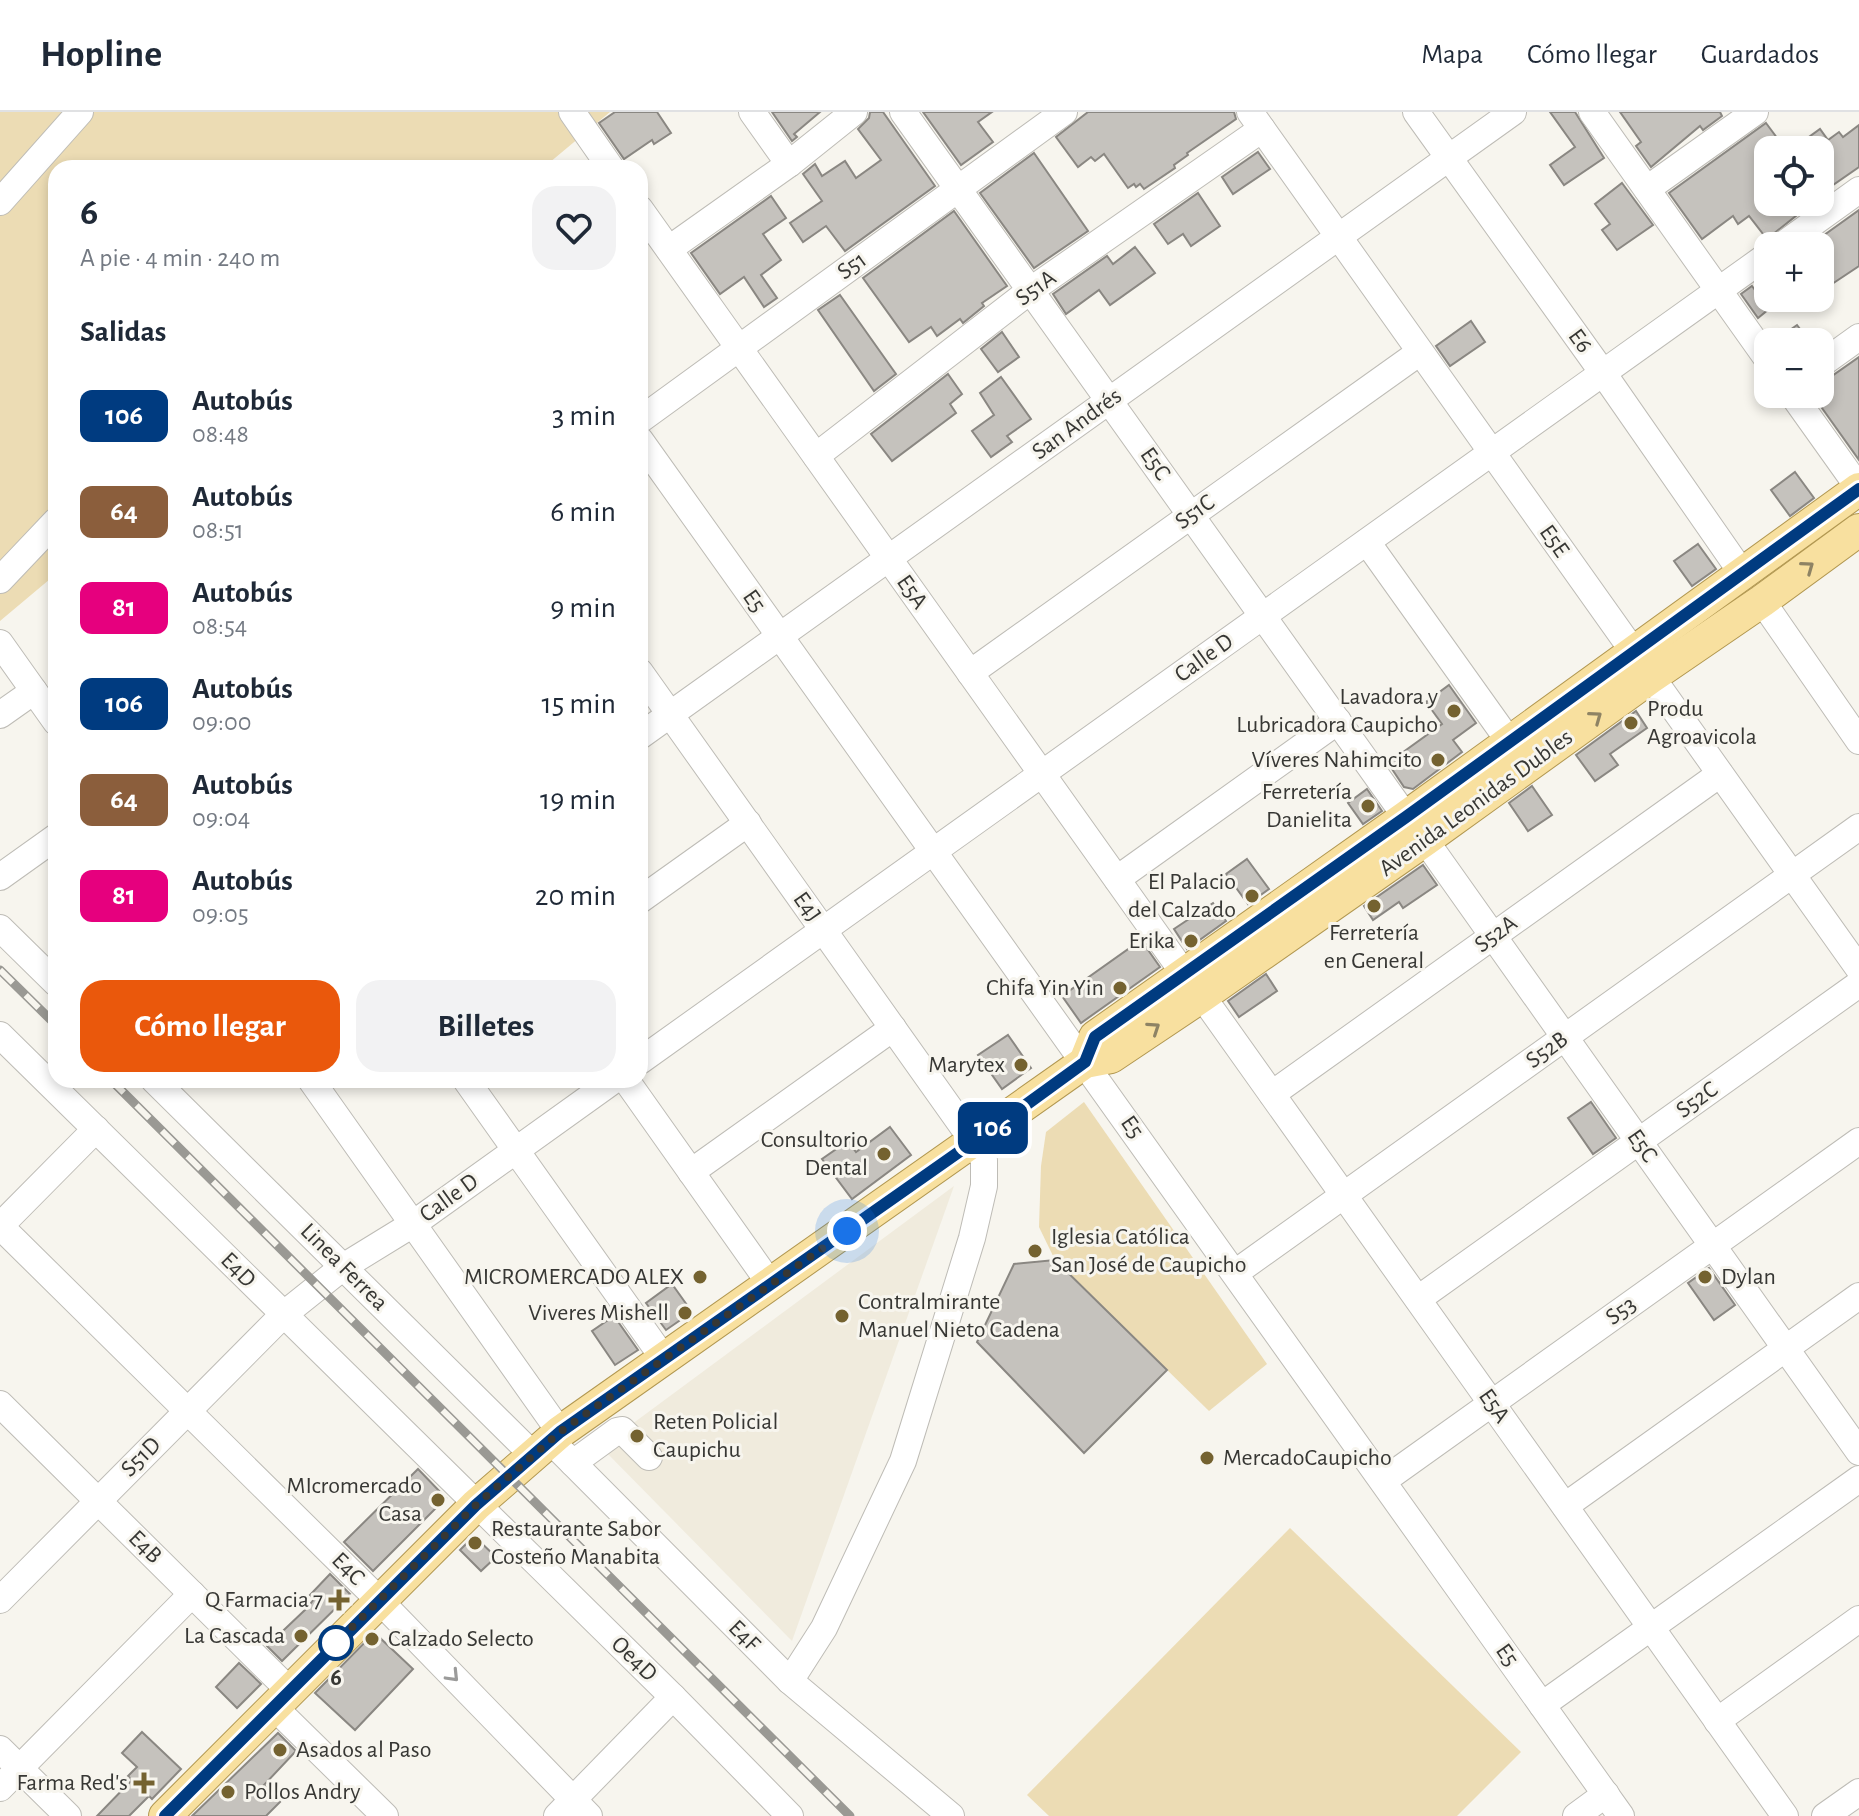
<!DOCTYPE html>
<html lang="es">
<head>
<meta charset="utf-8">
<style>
	:root { --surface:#fff; --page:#f2f2f3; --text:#1f2937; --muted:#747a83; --line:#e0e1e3; --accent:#ea580c }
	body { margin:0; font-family:"Alegreya Sans",sans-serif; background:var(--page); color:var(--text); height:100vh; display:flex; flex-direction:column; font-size:30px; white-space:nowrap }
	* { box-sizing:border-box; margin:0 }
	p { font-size:26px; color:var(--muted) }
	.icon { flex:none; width:44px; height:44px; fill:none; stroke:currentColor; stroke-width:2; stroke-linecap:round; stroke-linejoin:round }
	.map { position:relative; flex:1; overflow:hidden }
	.details { position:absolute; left:48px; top:48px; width:600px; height:928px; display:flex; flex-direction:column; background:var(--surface); border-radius:24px; box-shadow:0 4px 12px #0003 }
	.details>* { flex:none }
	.badge { padding:0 16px; border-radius:12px; font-size:28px; line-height:52px }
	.fabs { position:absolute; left:1754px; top:24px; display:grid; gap:16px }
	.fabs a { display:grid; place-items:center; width:80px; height:80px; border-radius:16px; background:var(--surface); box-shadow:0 4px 12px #0003; font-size:40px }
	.you { position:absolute; width:40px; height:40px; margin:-20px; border:6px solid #fff; border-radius:50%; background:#1a73e8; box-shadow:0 0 0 12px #1a73e833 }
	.map>.badge { position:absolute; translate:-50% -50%; box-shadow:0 0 0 4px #fff }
	h2 { padding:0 32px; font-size:30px; line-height:72px }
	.round { display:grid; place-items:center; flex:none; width:84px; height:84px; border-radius:24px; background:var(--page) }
	.headline { display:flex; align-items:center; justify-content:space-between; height:136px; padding:0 32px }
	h1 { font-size:38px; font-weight:700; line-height:60px }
	.primary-button { display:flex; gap:16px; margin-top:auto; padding:16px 32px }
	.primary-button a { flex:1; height:92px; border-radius:24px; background:var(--accent); color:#fff; font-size:32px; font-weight:700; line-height:92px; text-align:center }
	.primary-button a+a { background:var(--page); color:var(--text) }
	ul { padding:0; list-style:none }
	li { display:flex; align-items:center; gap:24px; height:96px; padding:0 32px }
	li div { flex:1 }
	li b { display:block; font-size:30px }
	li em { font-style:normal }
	li .badge { min-width:88px; font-weight:700; text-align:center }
	header { display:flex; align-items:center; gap:48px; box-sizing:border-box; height:112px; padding:0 40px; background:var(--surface); border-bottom:2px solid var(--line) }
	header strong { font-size:38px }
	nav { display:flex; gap:44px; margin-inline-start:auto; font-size:28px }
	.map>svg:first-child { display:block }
</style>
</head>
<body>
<header>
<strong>Hopline</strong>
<nav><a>Mapa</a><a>Cómo llegar</a><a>Guardados</a></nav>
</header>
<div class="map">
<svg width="1859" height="1704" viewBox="0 0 1859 1704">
	<rect width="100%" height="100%" fill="#f7f5ee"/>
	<path fill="#f0ebdd" d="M954 1074 792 1529 601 1335Z"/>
	<g fill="#ecdcb4">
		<path d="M0 0H610L543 56H56V462L0 509Z"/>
		<path d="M1084 990 1267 1252 1209 1299 1055 1148 1039 1115 1041 1054 1046 1020Z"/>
		<path d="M1290 1416 1521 1640 1457 1704H1049L1027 1683Z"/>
	</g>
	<g fill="#c5c2bd" stroke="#8a8782" stroke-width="2">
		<path d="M615 0H657L671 21 654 32 652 28 624 47 599 11Z"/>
		<path d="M772 0H820L794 22 797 25 792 29Z"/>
		<path d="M870 0H883L935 74 845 139 826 114 803 130 790 111 822 89 803 62 815 52 822 64 845 49 856 66 881 48 858 17 869 6Z"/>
		<path d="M923 0H992L978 10 993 30 961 53Z"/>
		<path d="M1088 0H1234L1236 7 1187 41 1188 43 1174 53 1175 56 1144 77 1140 72 1136 75 1134 72 1128 76 1104 42 1095 49 1091 45 1078 55 1056 25Z"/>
		<path d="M1550 0H1575L1604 46 1564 73 1550 53 1575 35Z"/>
		<path d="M1620 0H1720L1722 4 1703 18 1700 14 1651 55 1636 34 1641 30Z"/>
		<path d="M1766 11 1786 38H1768V90H1787L1797 103 1767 127 1749 104 1738 112 1733 104 1702 127 1669 81Z"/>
		<path d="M1859 13V55L1820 82V38H1791L1820 17 1828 28 1839 20 1843 25Z"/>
		<path d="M1258 40 1270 57 1233 82 1222 65Z"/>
		<path d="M1034 41 1088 119 1034 156 980 81Z"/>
		<path d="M1622 71 1653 113 1617 138 1602 118 1610 112 1595 92Z"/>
		<path d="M1198 81 1220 114 1191 134 1183 122 1168 132 1154 112Z"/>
		<path d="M771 84 786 106 763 122 781 148 761 163 777 186 764 195 744 165 720 182 691 141Z"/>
		<path d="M1859 98V154L1820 180V126Z"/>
		<path d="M954 99 1007 174 982 191 984 194 963 211 960 207 937 224 931 215 909 230 863 166Z"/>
		<path d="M1135 135 1155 161 1110 193 1099 178 1066 202 1053 182 1107 144 1113 152Z"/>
		<path d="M1752 174 1769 197 1758 206 1741 182Z"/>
		<path d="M840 183 896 262 874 279 818 198Z"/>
		<path d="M1471 209 1485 230 1450 254 1436 234Z"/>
		<path d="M1797 213 1810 230H1775L1774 229Z"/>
		<path d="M1002 220 1019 245 998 260 981 237Z"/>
		<path d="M1859 245V348L1812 282H1820V269L1829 266Z"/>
		<path d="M948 262 962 282 950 292 956 301 892 349 871 322Z"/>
		<path d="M1001 265 1031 307 1007 324 1012 330 991 345 972 319 994 303 980 281Z"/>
		<path d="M1795 360 1814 386 1790 404 1771 378Z"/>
		<path d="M1698 432 1716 457 1692 474 1674 449Z"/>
		<path d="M1449 573 1476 611 1453 628 1462 640 1413 677 1404 675 1388 651 1442 612 1426 590Z"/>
		<path d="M1636 599 1647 616 1610 642 1618 653 1595 669 1576 643Z"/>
		<path d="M1532 674 1552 703 1528 719 1509 691Z"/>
		<path d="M1367 677 1382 699 1363 712 1348 691Z"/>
		<path d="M1247 747 1269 777 1248 792 1226 762Z"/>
		<path d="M1423 753 1437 773 1403 796 1399 790 1373 808 1364 794Z"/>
		<path d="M1213 791 1226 809 1187 837 1174 817Z"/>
		<path d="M1141 828 1160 855 1081 911 1062 884Z"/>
		<path d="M1266 862 1277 879 1239 905 1228 889Z"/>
		<path d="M1008 923 1031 956 1002 977 978 943Z"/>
		<path d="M1591 990 1616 1026 1593 1042 1568 1006Z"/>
		<path d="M890 1015 911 1043 852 1087 822 1047 848 1029 856 1040Z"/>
		<path d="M1055 1148 1167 1258 1084 1341 977 1230 1014 1152Z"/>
		<path d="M1709 1156 1735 1193 1714 1208 1688 1171Z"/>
		<path d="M672 1172 692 1200 666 1218 646 1191Z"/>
		<path d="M614 1204 638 1238 615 1253 592 1219Z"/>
		<path d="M418 1357 446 1386 373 1459 344 1430Z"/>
		<path d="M474 1424 496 1445 481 1459 460 1438Z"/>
		<path d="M330 1462 350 1482 282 1549 267 1534 307 1496 314 1487 310 1483Z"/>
		<path d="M372 1523 379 1525 413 1557 355 1618 315 1581Z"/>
		<path d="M239 1551 261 1572 237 1596 216 1575Z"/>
		<path d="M142 1620 181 1657 152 1687 149 1684 129 1704H97L132 1668 128 1664 137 1655 122 1641Z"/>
		<path d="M278 1621 296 1639 264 1673 280 1690 266 1704H192Z"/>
	</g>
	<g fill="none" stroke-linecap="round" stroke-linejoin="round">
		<g stroke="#bebcb6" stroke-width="28">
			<g id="minor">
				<path d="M572 0 611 56"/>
				<path d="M752 0 789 52"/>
				<path d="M903 0 1406 705"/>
				<path d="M1250 0 1859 857"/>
				<path d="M1416 0 1603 261 1742 461"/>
				<path d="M1592 0 1768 248"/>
				<path d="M1647 77 1755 0"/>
				<path d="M0 90 80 0"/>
				<path d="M640 97 1185 863"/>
				<path d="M1781 134 1859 78"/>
				<path d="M669 137 789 52 854 0"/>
				<path d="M1820 253 1859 225"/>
				<path d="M1792 282 1859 376"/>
				<path d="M640 308 1064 0"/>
				<path d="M640 328 1621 1704"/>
				<path d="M816 344 1031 178 1262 17"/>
				<path d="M1367 430 1509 629"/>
				<path d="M0 468 56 409"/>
				<path d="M1762 489 1859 629"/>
				<path d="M0 531 56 610"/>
				<path d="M640 560 973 1029 984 1048V1074L972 1126 903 1349 824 1516 790 1569"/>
				<path d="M970 561 1420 240"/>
				<path d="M0 603 34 579"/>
				<path d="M640 624 1513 0"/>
				<path d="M1425 728 1859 1340"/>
				<path d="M0 765 56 725"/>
				<path d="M1117 767 1338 609"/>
				<path d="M640 788 748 711"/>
				<path d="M0 816 56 871"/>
				<path d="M1202 884 1785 1704"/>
				<path d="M0 923 673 1585 790 1704"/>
				<path d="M640 949 1768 143"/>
				<path d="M154 968 533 1343"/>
				<path d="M311 968 560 1320"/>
				<path d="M466 968 664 1247"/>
				<path d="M626 968 771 1173"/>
				<path d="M1272 982 1720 662"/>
				<path d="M691 1060 893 916"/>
				<path d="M0 1114 379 1488 589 1704"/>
				<path d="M0 1114 96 1017"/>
				<path d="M1235 1161 1859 715"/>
				<path d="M1418 1187 1859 872"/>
				<path d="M0 1292 289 1578"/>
				<path d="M550 1328 790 1569 951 1704"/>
				<path d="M573 1351 617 1319 622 1318 649 1345"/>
				<path d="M1383 1369 1859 1029"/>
				<path d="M1565 1394 1859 1184"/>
				<path d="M0 1488 283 1203 343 1155 413 1112 614 968"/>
				<path d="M1542 1593 1859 1367"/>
				<path d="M273 1594 385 1704"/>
				<path d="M1717 1609 1859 1507"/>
				<path d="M0 1637 68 1704"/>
				<path d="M0 1676 192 1482"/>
				<path d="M557 1704 673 1585"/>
				<path d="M1576 1704 1606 1682"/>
				<path d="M1825 1704 1859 1680"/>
			</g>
		</g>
		<g stroke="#b19750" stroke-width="34">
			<g id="major">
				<path d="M1085 950 1095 925 1406 705 1859 377"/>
				<path d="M165 1704 476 1393 560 1320 1085 950 1111 945 1202 884 1425 728 1651 565 1762 489 1859 418"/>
			</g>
		</g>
		<use href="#minor" stroke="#fff" stroke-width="26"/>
		<use href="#major" stroke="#f8e09f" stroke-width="32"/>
		<g stroke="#9a9994" stroke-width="9">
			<g id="rail">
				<path d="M0 858 56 913"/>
				<path d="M111 968 850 1704"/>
			</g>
		</g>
		<use href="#rail" stroke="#f7f5ee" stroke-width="6" stroke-dasharray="18" stroke-linecap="butt"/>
	</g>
	<defs><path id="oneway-chevron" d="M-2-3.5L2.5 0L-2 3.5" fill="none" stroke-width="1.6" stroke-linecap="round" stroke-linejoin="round" transform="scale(2)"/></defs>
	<g stroke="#8e8364">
		<use href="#oneway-chevron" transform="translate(1808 455) rotate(-36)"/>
		<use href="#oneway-chevron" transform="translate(1596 605) rotate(-36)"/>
		<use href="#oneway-chevron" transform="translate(1154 916) rotate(-34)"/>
	</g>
	<use stroke="#9b9b9a" href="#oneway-chevron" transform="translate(453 1564) rotate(46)"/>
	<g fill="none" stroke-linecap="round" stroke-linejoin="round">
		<g stroke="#fff" stroke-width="18">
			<path id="line" d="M165 1704 476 1393 560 1320 1023 995 1085 950 1095 925 1406 705 1859 377"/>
		</g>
		<use href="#line" stroke="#003b80" stroke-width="12"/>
		<path stroke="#373734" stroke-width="8" stroke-dasharray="0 14.4" d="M336 1531 334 1533 476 1393 560 1320 847 1119"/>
	</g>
	<g fill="#746230" stroke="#f7f5ee" stroke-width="3">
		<circle cx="1454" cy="599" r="8"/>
		<circle cx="1631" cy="611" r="8"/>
		<circle cx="1438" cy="648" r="8"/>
		<circle cx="1368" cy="694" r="8"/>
		<circle cx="1252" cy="784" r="8"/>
		<circle cx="1374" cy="794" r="8"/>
		<circle cx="1191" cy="829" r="8"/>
		<circle cx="1120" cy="876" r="8"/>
		<circle cx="1021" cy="953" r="8"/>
		<circle cx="884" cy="1042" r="8"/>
		<circle cx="1035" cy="1139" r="8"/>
		<circle cx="700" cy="1165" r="8"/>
		<circle cx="1705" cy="1165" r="8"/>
		<circle cx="685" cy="1201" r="8"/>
		<circle cx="842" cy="1204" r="8"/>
		<circle cx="637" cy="1324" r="8"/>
		<circle cx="1207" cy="1346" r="8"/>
		<circle cx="438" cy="1388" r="8"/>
		<circle cx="475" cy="1431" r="8"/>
		<path d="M335 1476h8v8h8v8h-8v8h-8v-8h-8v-8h8z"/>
		<circle cx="301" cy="1524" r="8"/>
		<circle cx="372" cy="1527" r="8"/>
		<circle cx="280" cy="1638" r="8"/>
		<path d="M140 1659h8v8h8v8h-8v8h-8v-8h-8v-8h8z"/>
		<circle cx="228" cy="1680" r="8"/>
	</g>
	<circle fill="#fff" stroke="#003b80" stroke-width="4" cx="336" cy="1531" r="16"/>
	<g text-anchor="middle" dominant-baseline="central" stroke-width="6" stroke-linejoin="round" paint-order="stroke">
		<g font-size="24" fill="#373734" stroke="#f7f5ee">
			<text transform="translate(852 154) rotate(-36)">S51</text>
			<text transform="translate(1036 176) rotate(-36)">S51A</text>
			<text transform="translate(1580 229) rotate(54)">E6</text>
			<text transform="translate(1077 312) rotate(-36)">San Andrés</text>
			<text transform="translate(1155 352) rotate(55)">E5C</text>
			<text transform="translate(1195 400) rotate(-36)">S51C</text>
			<text transform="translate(1554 429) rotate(55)">E5E</text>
			<text transform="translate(912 480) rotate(55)">E5A</text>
			<text transform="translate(754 489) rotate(55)">E5</text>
			<text transform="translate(1204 546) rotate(-36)">Calle D</text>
			<text transform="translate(1476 691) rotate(-36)">Avenida Leonidas Dubles</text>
			<text transform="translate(807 795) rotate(55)">E4J</text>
			<text transform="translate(1496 822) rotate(-36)">S52A</text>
			<text transform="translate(1547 938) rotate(-36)">S52B</text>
			<text transform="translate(1697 988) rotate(-36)">S52C</text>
			<text transform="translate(1132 1015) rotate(55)">E5</text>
			<text transform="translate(1642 1034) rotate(55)">E5C</text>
			<text transform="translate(449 1086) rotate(-36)">Calle D</text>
			<text transform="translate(344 1155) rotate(45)">Linea Ferrea</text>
			<text transform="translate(238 1158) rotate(45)">E4D</text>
			<text transform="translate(1621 1199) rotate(-36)">S53</text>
			<text transform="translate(1494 1294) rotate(55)">E5A</text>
			<text transform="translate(141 1345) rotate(-45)">S51D</text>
			<text transform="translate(145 1435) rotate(45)">E4B</text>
			<text transform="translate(348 1457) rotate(45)">E4C</text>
			<text transform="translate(744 1524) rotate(45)">E4F</text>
			<text transform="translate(1507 1543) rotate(55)">E5</text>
			<text transform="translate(634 1547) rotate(44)">Oe4D</text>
		</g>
		<g font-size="24" fill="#373734" stroke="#f7f5ee" text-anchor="end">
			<text x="1438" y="585">Lavadora y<tspan x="1438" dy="28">Lubricadora Caupicho</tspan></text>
			<text x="1647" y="597" text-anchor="start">Produ<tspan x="1647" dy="28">Agroavicola</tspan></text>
			<text x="1422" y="648">Víveres Nahimcito</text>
			<text x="1352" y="680">Ferretería<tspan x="1352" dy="28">Danielita</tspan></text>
			<text x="1236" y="770">El Palacio<tspan x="1236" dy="28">del Calzado</tspan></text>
			<text x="1374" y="821" text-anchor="middle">Ferretería<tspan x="1374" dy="28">en General</tspan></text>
			<text x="1175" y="829">Erika</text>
			<text x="1104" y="876">Chifa Yin Yin</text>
			<text x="1005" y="953">Marytex</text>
			<text x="868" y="1028">Consultorio<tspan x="868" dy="28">Dental</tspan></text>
			<text x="1051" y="1125" text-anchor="start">Iglesia Católica<tspan x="1051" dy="28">San José de Caupicho</tspan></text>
			<text x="684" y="1165">MICROMERCADO ALEX</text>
			<text x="1721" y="1165" text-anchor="start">Dylan</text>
			<text x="858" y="1190" text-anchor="start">Contralmirante<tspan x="858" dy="28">Manuel Nieto Cadena</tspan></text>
			<text x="669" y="1201">Viveres Mishell</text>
			<text x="653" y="1310" text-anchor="start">Reten Policial<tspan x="653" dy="28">Caupichu</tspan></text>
			<text x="1223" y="1346" text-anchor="start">MercadoCaupicho</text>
			<text x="422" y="1374">MIcromercado<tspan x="422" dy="28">Casa</tspan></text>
			<text x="491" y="1417" text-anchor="start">Restaurante Sabor<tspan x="491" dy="28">Costeño Manabita</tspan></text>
			<text x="323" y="1488">Q Farmacia 7</text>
			<text x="285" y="1524">La Cascada</text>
			<text x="388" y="1527" text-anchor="start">Calzado Selecto</text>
			<text x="296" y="1638" text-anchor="start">Asados al Paso</text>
			<text x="128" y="1671">Farma Red's</text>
			<text x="244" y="1680" text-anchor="start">Pollos Andry</text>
		</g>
		<g font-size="24" font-weight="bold" fill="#373734" stroke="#f7f5ee">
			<text x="336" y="1566">6</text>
		</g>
	</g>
</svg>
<div class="fabs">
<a><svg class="icon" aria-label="locate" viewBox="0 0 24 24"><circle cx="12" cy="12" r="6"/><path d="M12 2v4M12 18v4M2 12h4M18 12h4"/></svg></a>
<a>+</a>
<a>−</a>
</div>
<div class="you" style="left:847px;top:1119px"></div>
<b class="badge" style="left:993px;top:1016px;background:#003b80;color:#fff">106</b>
<section class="details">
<div class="headline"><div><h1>6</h1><p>A pie · 4 min · 240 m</p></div><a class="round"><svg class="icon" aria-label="heart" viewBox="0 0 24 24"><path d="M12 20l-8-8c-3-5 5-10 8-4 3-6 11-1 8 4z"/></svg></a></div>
<h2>Salidas</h2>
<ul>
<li><span class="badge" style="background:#003b80;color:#fff">106</span><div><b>Autobús</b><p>08:48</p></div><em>3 min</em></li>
<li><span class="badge" style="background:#8b5e3c;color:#fff">64</span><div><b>Autobús</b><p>08:51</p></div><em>6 min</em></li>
<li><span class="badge" style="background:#e6007e;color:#fff">81</span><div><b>Autobús</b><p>08:54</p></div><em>9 min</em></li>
<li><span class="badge" style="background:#003b80;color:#fff">106</span><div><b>Autobús</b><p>09:00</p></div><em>15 min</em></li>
<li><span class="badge" style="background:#8b5e3c;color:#fff">64</span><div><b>Autobús</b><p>09:04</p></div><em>19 min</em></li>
<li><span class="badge" style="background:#e6007e;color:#fff">81</span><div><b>Autobús</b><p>09:05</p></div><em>20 min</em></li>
</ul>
<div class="primary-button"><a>Cómo llegar</a><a>Billetes</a></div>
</section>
</div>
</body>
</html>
